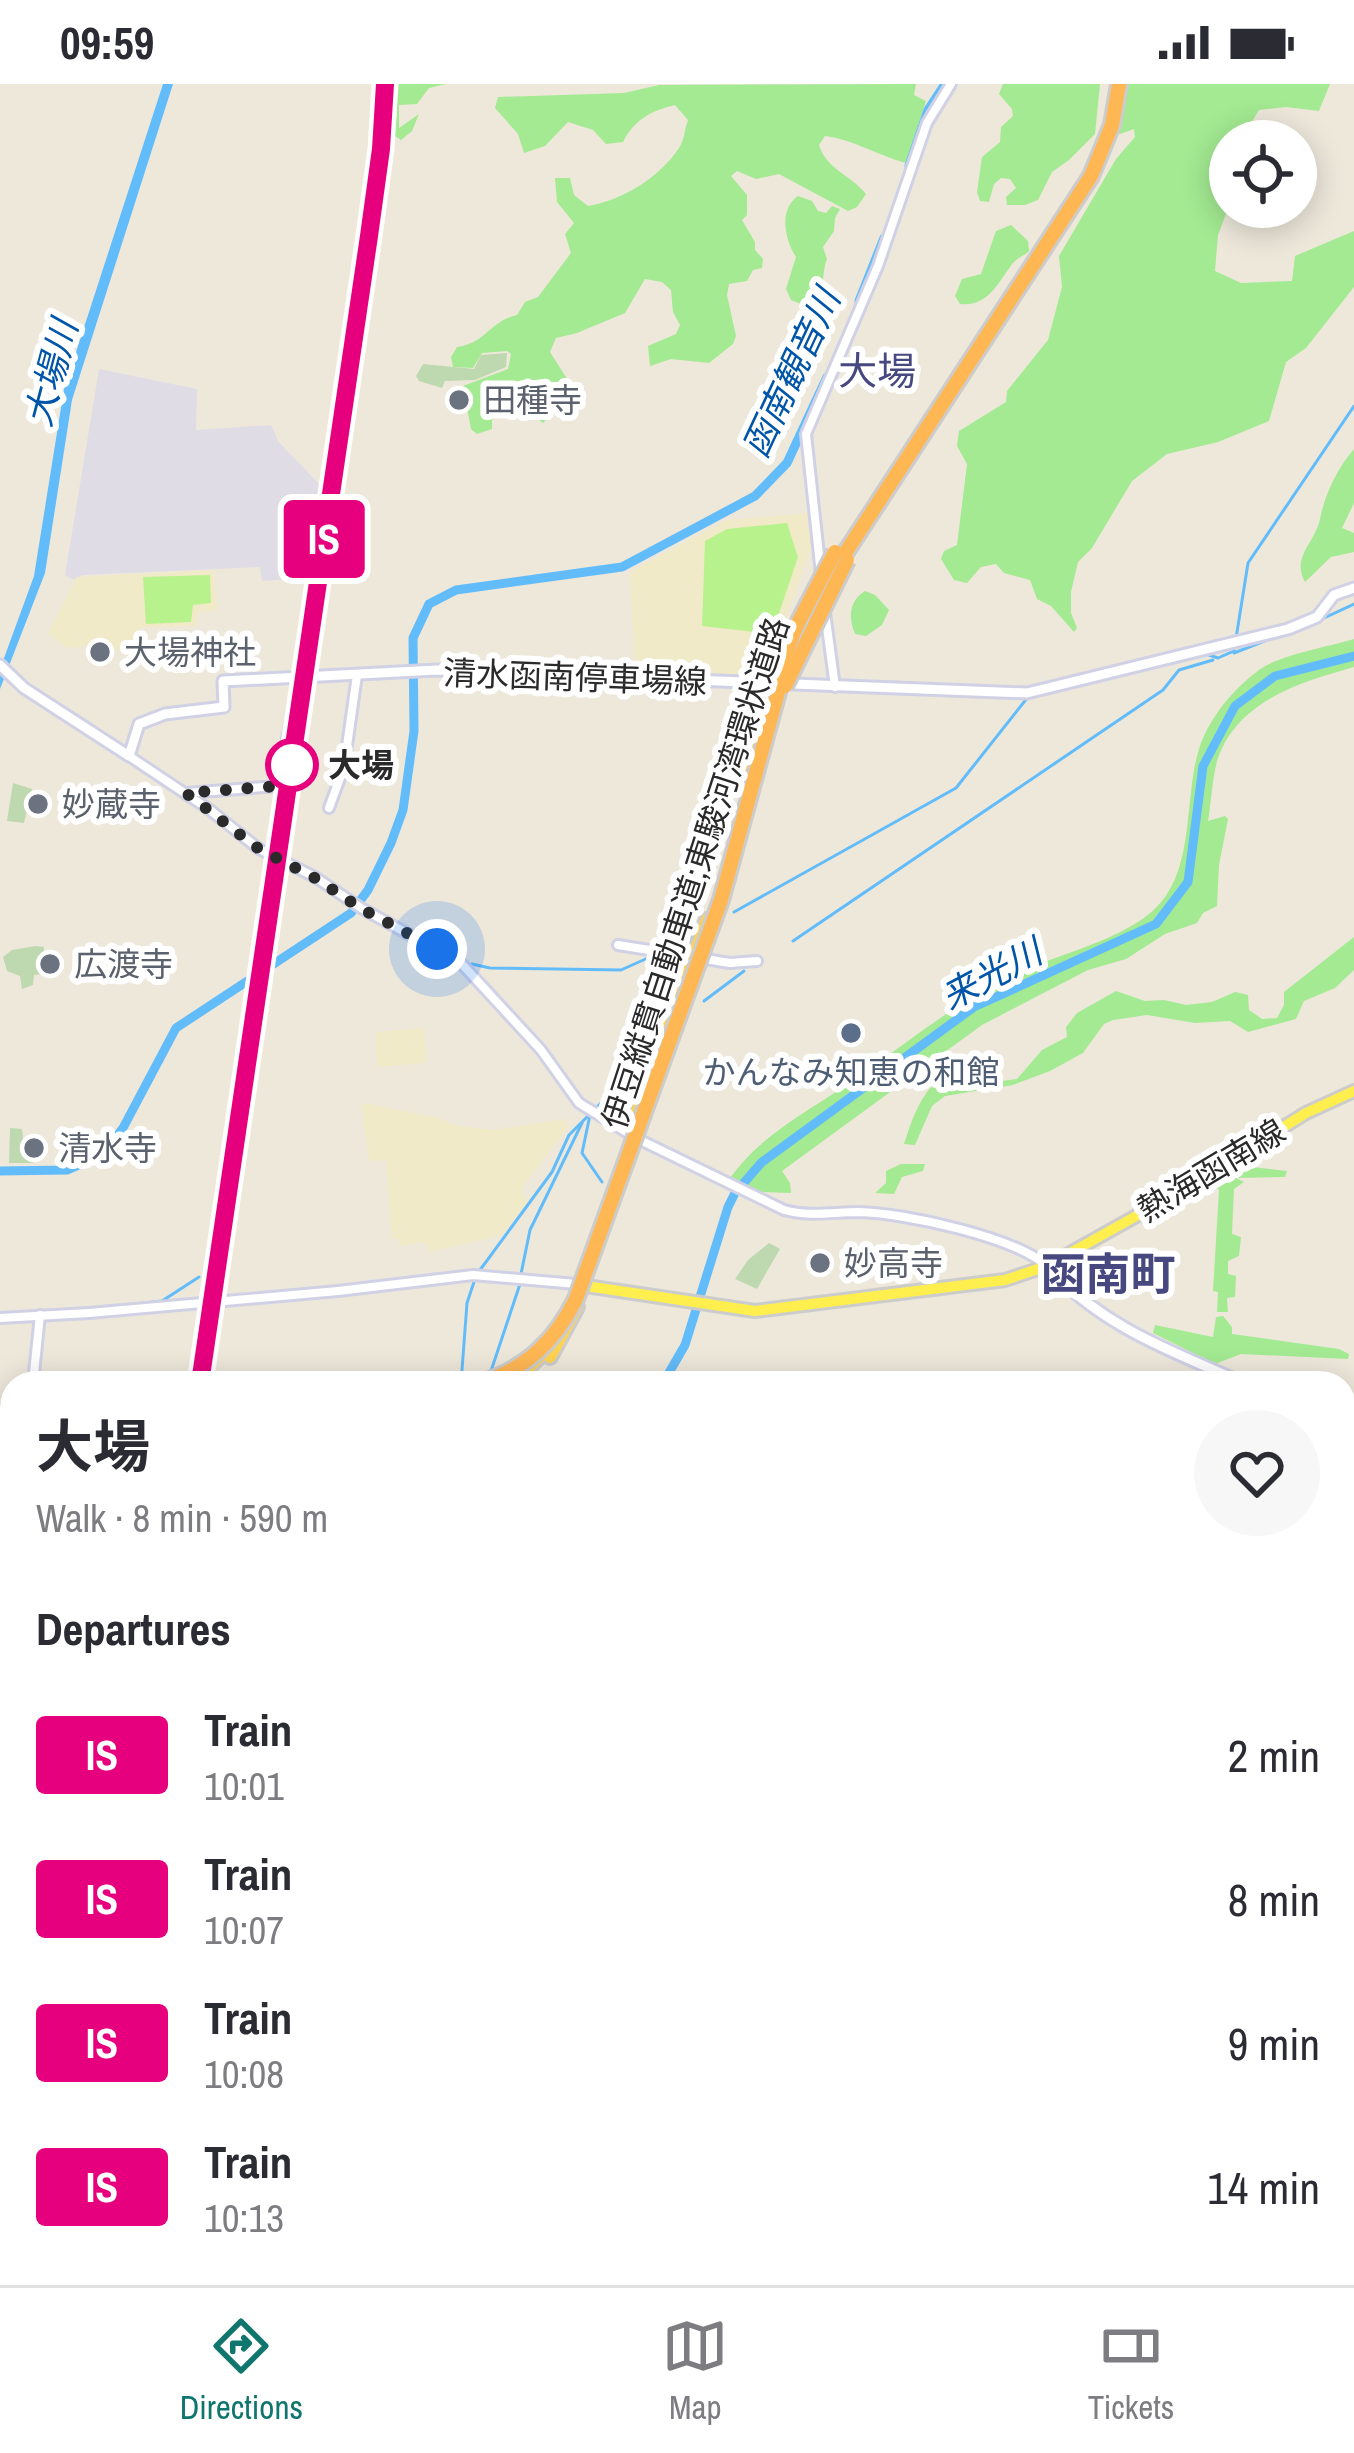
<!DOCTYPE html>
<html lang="en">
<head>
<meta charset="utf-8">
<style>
	:root { --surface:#fff; --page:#f7f7f7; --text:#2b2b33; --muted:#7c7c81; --line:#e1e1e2; --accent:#0f766e }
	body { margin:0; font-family:"Archivo Narrow","Noto Sans JP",sans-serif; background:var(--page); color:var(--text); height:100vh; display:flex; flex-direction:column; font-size:45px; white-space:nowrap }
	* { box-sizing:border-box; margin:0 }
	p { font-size:39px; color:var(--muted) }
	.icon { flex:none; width:66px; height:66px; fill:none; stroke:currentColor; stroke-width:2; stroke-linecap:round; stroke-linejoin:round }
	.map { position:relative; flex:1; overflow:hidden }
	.details { position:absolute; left:0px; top:1287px; width:1356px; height:915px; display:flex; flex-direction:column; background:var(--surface); border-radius:36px 36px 0 0; box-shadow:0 6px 30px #0003 }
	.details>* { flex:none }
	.badge { padding:0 24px; border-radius:9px; font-size:42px; line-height:78px }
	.fabs { position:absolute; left:1209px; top:36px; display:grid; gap:24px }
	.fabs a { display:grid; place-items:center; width:108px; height:108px; border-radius:50%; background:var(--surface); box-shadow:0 6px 30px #0003; font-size:60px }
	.you { position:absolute; width:60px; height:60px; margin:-30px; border:9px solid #fff; border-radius:50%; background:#1a73e8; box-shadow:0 0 0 18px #1a73e833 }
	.map>.badge { position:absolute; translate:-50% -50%; box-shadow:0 0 0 6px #fff }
	h2 { padding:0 36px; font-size:45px; line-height:108px }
	.round { display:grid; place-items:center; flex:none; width:126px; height:126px; border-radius:63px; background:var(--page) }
	.head { display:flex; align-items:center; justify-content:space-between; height:204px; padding:0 36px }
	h1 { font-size:57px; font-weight:700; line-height:90px }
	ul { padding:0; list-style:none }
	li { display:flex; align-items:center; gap:36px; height:144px; padding:0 36px }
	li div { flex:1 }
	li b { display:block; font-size:45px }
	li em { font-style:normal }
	li .badge { min-width:132px; font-weight:700; text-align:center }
	.status { display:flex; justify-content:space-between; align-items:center; height:84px; padding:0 60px; background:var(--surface); direction:ltr }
	.status svg { height:33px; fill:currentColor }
	.tabs { display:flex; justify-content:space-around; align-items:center; height:168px; border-top:3px solid var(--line); background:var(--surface); font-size:33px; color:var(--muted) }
	.tabs a { display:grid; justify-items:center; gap:6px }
	.tabs .on { color:var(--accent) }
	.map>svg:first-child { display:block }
</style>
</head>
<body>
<div class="status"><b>09:59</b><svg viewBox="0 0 49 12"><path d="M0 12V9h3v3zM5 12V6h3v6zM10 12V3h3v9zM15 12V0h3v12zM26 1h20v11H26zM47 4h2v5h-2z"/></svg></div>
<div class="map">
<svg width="1354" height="2201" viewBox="0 0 1354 2201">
	<rect width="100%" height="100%" fill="#eee8db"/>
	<path fill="#e0dce5" d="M99 285 197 305 196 346 271 341 278 357 319 400 308 494 262 497 260 483 83 491 74 496 65 491Z"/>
	<g fill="#f1eac8">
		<path d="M810 429 815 454 766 589 757 595 651 590 635 586 630 488 726 436Z"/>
		<path d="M214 486 218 526 198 528 196 542 139 544 137 563 110 567 106 560 67 564 48 549 77 493Z"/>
		<path d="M424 944 426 979 377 983 376 948Z"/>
		<path d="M364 1019 439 1034 458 1042 492 1046 566 1035 567 1045 524 1101 522 1109 528 1117 502 1151 430 1168 425 1158 400 1162 398 1154 392 1155 386 1076 369 1077 361 1022Z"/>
	</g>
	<g fill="#a3ea92">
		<path d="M395 0H446L429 4 417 20 399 21V44L419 30 412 47 401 56 386 46 387 21Z"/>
		<path d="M916 0 914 11 926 17 906 79C879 72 852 55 825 52L819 61C826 85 851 91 866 110L857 123 848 127 779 90 756 95 737 87 731 92 747 111V131L742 136 755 158V166L763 175 762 184 753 186 747 197 729 200 727 211 736 252 733 260 709 279 671 275 650 282 648 262 676 250 680 241 673 228 671 206 662 198 645 195 625 229 577 249 556 254 550 268 571 301C556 313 556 326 543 339L514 315C498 321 491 327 492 345L477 350 471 345 463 302 508 285 511 270 507 267 482 269 473 284 453 283 451 273 457 263C486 259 491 236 517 231L525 218 538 213 571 169 565 150 574 139 557 118 555 94H570L574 111 588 122C621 117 659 94 679 64 684 57 685 44 688 36L675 21C651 27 635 35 623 58L606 60 593 46 568 38 545 62 524 69 518 50 495 24 498 13 624 9 659 1Z"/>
		<path d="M1003 0H1100L1095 50 1069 76 1052 88 1038 116 1025 121H1007L1006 113 1016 104 1010 95 1001 94 994 100 989 118 980 117 977 108 982 73 1000 58 1001 43 1013 32 1012 25 999 10Z"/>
		<path d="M1125 0H1330L1319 27 1286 23 1259 26 1251 39 1236 45V57H1230V119L1218 151 1215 187 1241 199 1292 197 1295 172 1354 147V203L1306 264 1286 278 1269 337 1218 358 1167 370 1132 397 1092 464 1078 478 1071 508V529L1077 544 1074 548 1051 522 1037 515 1030 496 1004 489 996 480 981 483 967 499 954 496 941 475 944 467 957 461 967 380 957 362 959 347 1006 318 1007 307 1048 256 1062 203 1059 172 1116 75 1135 53 1134 45 1120 50 1116 48Z"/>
		<path d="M798 112 812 117 818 127 826 129 832 122 840 125 835 134 834 147 823 163 827 175C821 190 826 204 816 221L809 223 791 216 786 205 796 173C785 156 778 126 798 112Z"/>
		<path d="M1011 141 1028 157 1029 167C1024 172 1017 174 1013 179 998 198 989 223 960 220L955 212 962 195 981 190 996 147Z"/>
		<path d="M1354 365V419L1342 444 1354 449V468L1331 473 1305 498C1291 473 1315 459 1320 435 1325 410 1337 385 1354 365Z"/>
		<path d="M865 507 875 511 889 526 882 541 866 552 855 550C848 533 849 517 865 507Z"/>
		<path d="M1354 555V583C1305 597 1247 613 1222 664 1212 684 1212 715 1208 737L1225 732 1228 735 1219 781 1217 822 1203 829 1197 839 1165 850 1126 875 1088 886 982 941 782 1087 790 1099 791 1109 759 1108 730 1094C764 1047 812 1026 858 993 905 960 951 923 1002 896 1047 873 1102 863 1144 834 1198 796 1182 721 1199 665 1209 634 1233 605 1259 586 1279 571 1328 563 1354 555Z"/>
		<path d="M1354 853V886L1335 904 1304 917 1296 935 1248 948 1230 937 1195 939 1147 931 1113 936 1104 940 1083 969 1050 987 1013 1001 945 1012 932 1022 915 1061 904 1060C912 1036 920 1010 940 995L957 1003 1017 995 1042 966 1067 953 1066 943 1077 929 1116 907 1145 917 1164 916 1186 921 1212 918 1235 908 1248 911 1249 926 1262 935 1277 934 1284 921V908Z"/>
		<path d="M901 1080H925L923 1087 902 1093 894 1110 875 1109 886 1099V1087Z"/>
		<path d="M1252 1083 1287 1087 1285 1093 1236 1094 1244 1098 1234 1105 1232 1150 1241 1153 1239 1172 1228 1177V1190L1236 1192 1235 1213 1227 1214 1228 1228H1217L1218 1208 1213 1207 1219 1106 1213 1099 1168 1128 1169 1122 1228 1085Z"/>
		<path d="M1223 1232 1232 1243V1250L1339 1265 1349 1270 1348 1275 1241 1270 1215 1280 1153 1249 1155 1241 1213 1253 1216 1233Z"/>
		<path d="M1344 1453 1354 1454V1507L1344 1509Z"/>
		<path d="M1354 1730V1850L1344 1834V1733Z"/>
	</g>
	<g fill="#bed9b0">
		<path d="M507 269 506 283 475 296 445 297 442 304 419 297 416 292 423 280 474 285 481 271Z"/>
		<path d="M13 699 32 705 24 739 7 737Z"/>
		<path d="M36 862 44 863 42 890 34 891 33 901 22 905 20 892 7 887 3 873 12 866Z"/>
		<path d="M10 1044 22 1045 25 1070 33 1071V1079H9Z"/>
		<path d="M769 1159 780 1165 757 1205 735 1195 748 1176Z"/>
	</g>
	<g fill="#b8f28c">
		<path d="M787 439 798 473 772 550 702 542 705 457 727 445Z"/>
		<path d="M210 491 211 519 193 521 191 538 146 540 143 493Z"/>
	</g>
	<path fill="#63bcfa" d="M163 0H173L72 316 45 489 0 605V585L34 492 64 305Z"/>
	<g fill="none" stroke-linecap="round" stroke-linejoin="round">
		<g stroke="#63bcfa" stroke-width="3">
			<path d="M1296 547 1354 520"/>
			<path d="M1234 569 1275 553"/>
			<path d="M1206 570 1218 574 1234 567 1248 479 1354 322"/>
			<path d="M360 818 364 820"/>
			<path d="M734 828 956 704 1028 613"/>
			<path d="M793 857 1163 606 1179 586 1213 576"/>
			<path d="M668 865 693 852"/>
			<path d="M472 880 490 884 621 886 659 869"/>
			<path d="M704 917 744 887"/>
			<path d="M590 1031 582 1069 602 1098"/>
			<path d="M480 1186 552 1088 569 1051 652 968"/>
			<path d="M521 1190 530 1146 582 1039"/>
			<path d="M100 1224 162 1217 199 1193"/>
			<path d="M43 1237 81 1232"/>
			<path d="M0 1238 34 1237"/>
			<path d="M491 1287 520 1200"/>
			<path d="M461 1299 467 1219 475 1195"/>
			<path d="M0 1554 12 1551"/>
			<path d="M1344 1675 1354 1663"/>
			<path d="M257 2190 260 2201"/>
			<path d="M1168 2190V2201"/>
		</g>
		<g stroke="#63bcfa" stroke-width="9">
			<path d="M909 82 928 26 945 0"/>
			<path d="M859 217 884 154"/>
			<path d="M266 885 351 829 368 806 391 759 403 726 414 647 413 554 429 520 456 506 622 483 755 412 787 379 827 293"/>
			<path d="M0 1087 67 1086 104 1070 123 1044 176 944 258 890"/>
			<path d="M663 1299 685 1261 728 1123 735 1109 762 1078 974 923 1156 840 1188 798 1203 682 1235 622 1275 592 1354 572"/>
			<path d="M212 2190 217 2201"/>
		</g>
		<g stroke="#d0d1e5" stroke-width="14">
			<g id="tertiary">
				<path d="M821 490 806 350 878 182 927 39 951 0"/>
				<path d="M825 528 835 603"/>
				<path d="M129 672 210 726 259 765 315 793 361 824 461 879 541 966 579 1019 638 1055 784 1126C810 1133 833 1128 859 1128 904 1129 1015 1153 1047 1182"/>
				<path d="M187 709 277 702 300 594"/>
				<path d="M329 724 344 683 357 591"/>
				<path d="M618 861 730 879 757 877"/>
				<path d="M338 1207 473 1191 576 1200"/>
				<path d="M0 1234 89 1229"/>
				<path d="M33 1299 40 1231"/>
				<path d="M0 1588 12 1506"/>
				<path d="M1344 2150 1354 2149"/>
				<path d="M488 2190 489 2201"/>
				<path d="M744 2201 901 2190"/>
			</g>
		</g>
		<g stroke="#d0d1e5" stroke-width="15">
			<g id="secondary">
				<path d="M0 581 24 604 129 672 139 640 165 630 224 623 223 597 437 586 1027 609 1288 545 1317 533 1334 511 1354 504"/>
				<path d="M1047 1182C1102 1243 1171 1267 1244 1299"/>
				<path d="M1344 1346 1354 1352"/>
				<path d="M0 1711 12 1710"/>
			</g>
		</g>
		<g stroke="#ccc" stroke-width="16">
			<path id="primary" d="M579 1201 755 1227 1005 1196 1047 1182 1179 1108 1306 1029 1354 1007"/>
		</g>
		<g stroke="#ccc" stroke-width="18">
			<g id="trunk">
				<path d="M744 707 769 617"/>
				<path d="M636 1031 707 836"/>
				<path d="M550 1273 577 1223"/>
				<path d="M492 1298 522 1290 549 1263"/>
			</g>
		</g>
		<g stroke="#ccc" stroke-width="20">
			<g id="motorway">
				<path d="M842 474 1091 92 1112 41 1119 0"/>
				<path d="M0 1327 12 1326"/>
			</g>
		</g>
		<use href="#tertiary" stroke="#fff" stroke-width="8"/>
		<use href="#secondary" stroke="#fff" stroke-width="9"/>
		<use href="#primary" stroke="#feef4f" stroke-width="10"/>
		<use href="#trunk" stroke="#fed352" stroke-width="12"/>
		<use href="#motorway" stroke="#ffb754" stroke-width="14"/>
		<g stroke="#9d9db7" stroke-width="8">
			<g id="rail">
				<path d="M277 790 381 65 385 0"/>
				<path d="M201 1299 280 774"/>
				<path d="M68 2201 70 2190"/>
			</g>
		</g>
		<use href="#rail" stroke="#fff" stroke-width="3" stroke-dasharray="9" stroke-linecap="butt"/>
		<g stroke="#d0d1e5" stroke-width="14" stroke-linecap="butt">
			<path id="tertiary-bridge" d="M89 1229 338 1207"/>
		</g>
		<g stroke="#ccc" stroke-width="20" stroke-linecap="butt">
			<g id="motorway-bridge">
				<path d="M773 601 797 541 835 468"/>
				<path d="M785 602 847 476"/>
				<path d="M481 1299C526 1285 555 1257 576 1215L721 816 780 601"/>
			</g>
		</g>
		<use href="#tertiary-bridge" stroke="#fff" stroke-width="8"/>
		<use href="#motorway-bridge" stroke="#ffb754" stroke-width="14"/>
	</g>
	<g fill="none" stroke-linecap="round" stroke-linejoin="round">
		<g stroke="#fff" stroke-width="27">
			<path id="line" d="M200 1299 369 152 381 65 385 0"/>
		</g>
		<use href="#line" stroke="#e6007e" stroke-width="18"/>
		<path stroke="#2a2a2a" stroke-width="12" stroke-dasharray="0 21.6" d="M292 681 280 680 278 702 186 709 259 765 315 794 362 825 437 865"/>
	</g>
	<g fill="#6b7280" stroke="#fff" stroke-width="4.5">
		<circle cx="459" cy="316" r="12"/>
		<circle cx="100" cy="568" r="12"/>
		<circle cx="38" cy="720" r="12"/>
		<circle cx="50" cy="880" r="12"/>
		<circle cx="34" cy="1064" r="12"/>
		<circle cx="820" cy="1179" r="12"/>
	</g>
	<circle fill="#fff" stroke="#e6007e" stroke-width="6" cx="292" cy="681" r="24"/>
	<circle fill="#5c6f8a" stroke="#fff" stroke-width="4.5" cx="851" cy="949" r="12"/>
	<g text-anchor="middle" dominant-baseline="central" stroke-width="12" stroke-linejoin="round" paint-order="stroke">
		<g font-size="33" fill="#5b616d" stroke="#fff" text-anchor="start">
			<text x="483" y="316">田種寺</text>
			<text x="124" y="568">大場神社</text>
			<text x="62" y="720">妙蔵寺</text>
			<text x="74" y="880">広渡寺</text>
			<text x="58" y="1064">清水寺</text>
			<text x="844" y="1179">妙高寺</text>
		</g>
		<g font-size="33" fill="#2a2a2a" stroke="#fff">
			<text transform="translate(575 593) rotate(2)">清水函南停車場線</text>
			<text transform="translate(695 789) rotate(-72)">伊豆縦貫自動車道;東駿河湾環状道路</text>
			<text transform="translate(1211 1086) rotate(-31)">熱海函南線</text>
		</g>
		<g font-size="33" font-weight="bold" fill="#2a2a2a" stroke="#fff" text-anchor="start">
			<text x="328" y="681">大場</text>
		</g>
		<g font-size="33" fill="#4e5e75" stroke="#fff">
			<text x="851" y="988">かんなみ知恵の和館</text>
		</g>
		<g font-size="36" font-style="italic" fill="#0055a8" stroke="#fff">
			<text transform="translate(51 289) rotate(-75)">大場川</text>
			<text transform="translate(791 289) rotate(-65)">函南観音川</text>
			<text transform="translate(991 890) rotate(-28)">来光川</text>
		</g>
		<g font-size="39" fill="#46487f" stroke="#fff">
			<text x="877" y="287">大場</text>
		</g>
		<g font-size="45" font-weight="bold" fill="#46487f" stroke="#fff">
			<text x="1108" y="1189">函南町</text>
		</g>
	</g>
</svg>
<div class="fabs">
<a><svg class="icon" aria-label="locate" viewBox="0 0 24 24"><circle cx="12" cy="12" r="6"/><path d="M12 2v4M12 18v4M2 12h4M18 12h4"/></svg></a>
</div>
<div class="you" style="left:437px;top:865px"></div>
<b class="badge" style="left:324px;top:455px;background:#e6007e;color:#fff">IS</b>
<section class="details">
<div class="head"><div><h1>大場</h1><p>Walk · 8 min · 590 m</p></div><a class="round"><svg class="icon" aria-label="heart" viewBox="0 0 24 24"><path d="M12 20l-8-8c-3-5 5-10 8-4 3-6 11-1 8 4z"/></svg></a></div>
<h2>Departures</h2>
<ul>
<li><span class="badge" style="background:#e6007e;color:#fff">IS</span><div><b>Train</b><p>10:01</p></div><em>2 min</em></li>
<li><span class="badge" style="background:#e6007e;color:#fff">IS</span><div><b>Train</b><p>10:07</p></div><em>8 min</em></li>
<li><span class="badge" style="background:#e6007e;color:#fff">IS</span><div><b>Train</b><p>10:08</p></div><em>9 min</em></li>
<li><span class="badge" style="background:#e6007e;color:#fff">IS</span><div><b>Train</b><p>10:13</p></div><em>14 min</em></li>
</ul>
</section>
</div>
<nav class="tabs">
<a class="on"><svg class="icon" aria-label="directions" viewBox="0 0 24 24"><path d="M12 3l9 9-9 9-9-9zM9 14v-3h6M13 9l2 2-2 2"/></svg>Directions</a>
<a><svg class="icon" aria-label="map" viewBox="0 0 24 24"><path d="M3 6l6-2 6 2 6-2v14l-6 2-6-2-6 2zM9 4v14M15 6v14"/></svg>Map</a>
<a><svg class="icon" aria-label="tickets" viewBox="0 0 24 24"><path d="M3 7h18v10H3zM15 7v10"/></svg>Tickets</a>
</nav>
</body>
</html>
